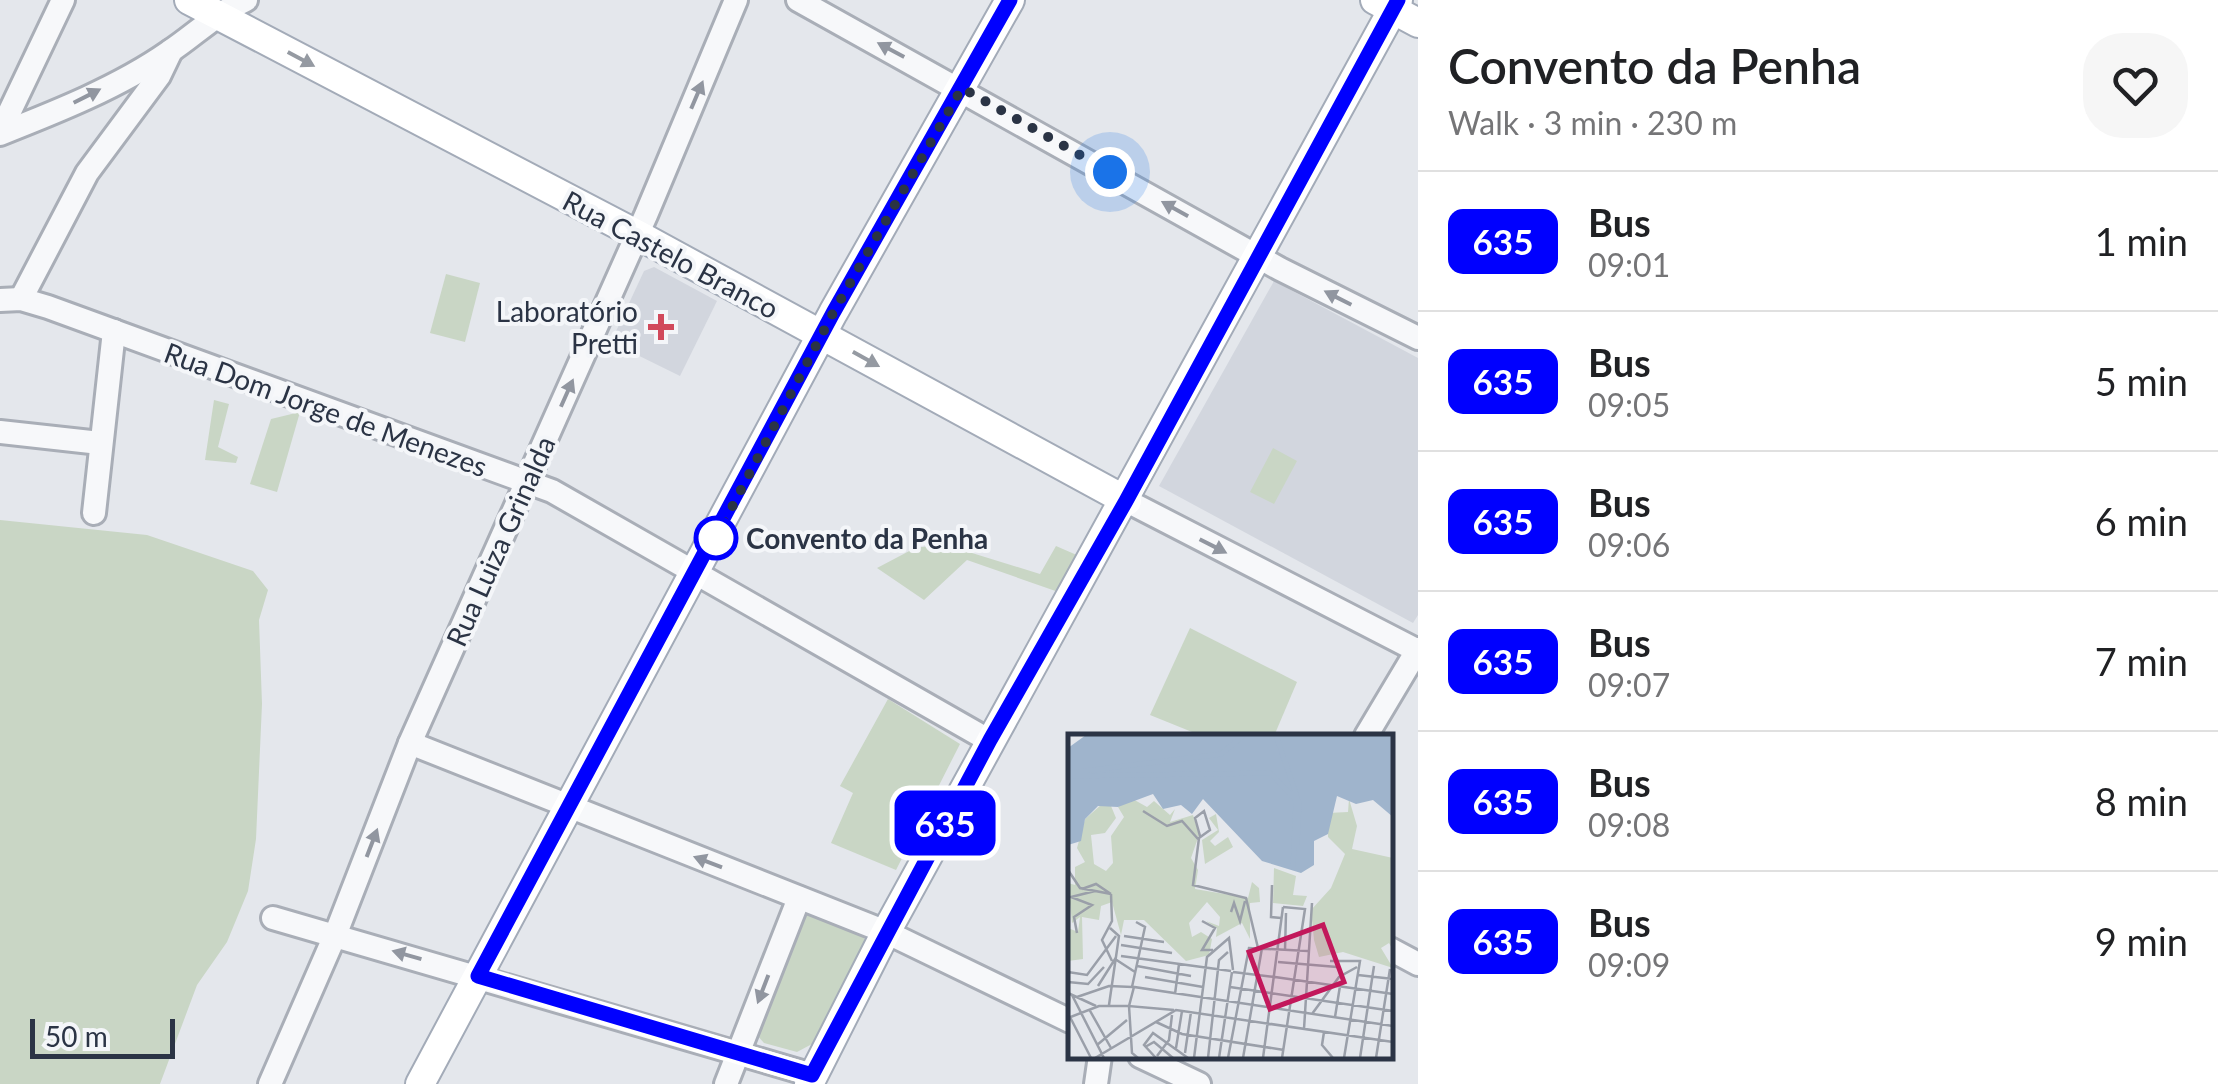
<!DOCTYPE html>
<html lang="en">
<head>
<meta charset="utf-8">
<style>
	:root { --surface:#fff; --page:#f6f6f6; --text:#202124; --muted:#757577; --line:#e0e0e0 }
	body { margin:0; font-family:Lato,sans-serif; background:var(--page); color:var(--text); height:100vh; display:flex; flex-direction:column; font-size:38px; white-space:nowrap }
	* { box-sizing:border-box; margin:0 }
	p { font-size:32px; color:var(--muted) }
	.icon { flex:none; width:55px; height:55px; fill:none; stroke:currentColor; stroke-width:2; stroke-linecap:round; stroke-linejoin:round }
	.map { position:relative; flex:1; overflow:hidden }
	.sheet { display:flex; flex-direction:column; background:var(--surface); width:800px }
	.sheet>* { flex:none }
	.badge { padding:0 20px; border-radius:15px; font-size:35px; line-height:65px }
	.scale { position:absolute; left:30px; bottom:25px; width:145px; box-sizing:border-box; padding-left:10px; border:5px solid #2b3445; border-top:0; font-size:28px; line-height:35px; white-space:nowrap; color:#2b3445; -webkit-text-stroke:8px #f4f6f9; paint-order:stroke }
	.you { position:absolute; width:50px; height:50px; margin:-25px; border:8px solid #fff; border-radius:50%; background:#1a73e8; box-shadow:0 0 0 15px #1a73e833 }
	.map>.badge { position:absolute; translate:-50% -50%; box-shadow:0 0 0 5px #fff }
	.round { display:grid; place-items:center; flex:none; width:105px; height:105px; border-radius:40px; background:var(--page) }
	.headline { display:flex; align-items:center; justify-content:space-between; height:170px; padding:0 30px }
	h1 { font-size:48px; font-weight:600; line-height:75px }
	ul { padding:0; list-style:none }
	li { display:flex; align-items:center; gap:30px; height:140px; padding:0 30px; border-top:2px solid var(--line) }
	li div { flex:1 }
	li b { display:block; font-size:38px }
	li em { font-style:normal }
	li .badge { min-width:110px; font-weight:700; text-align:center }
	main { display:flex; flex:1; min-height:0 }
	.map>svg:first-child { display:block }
</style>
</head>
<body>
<main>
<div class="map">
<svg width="1418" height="1084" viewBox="0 0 1418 1084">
	<rect width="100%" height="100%" fill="#e4e7ec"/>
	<g fill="#d2d6de">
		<path d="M654 267 717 301 680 376 611 342 644 271Z"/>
		<path d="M1274 281 1418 358V615L1413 623 1159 486Z"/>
	</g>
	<g fill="#c9d6c5">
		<path d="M446 274 480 283 465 342 430 333Z"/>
		<path d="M214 400 229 404 218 447 238 457 236 463 205 460Z"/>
		<path d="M300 412 277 492 250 484 271 419Z"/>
		<path d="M1273 448 1297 461 1274 504 1250 492Z"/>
		<path d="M0 520 147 535 253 571 268 590 259 620 262 704 256 839 248 891 227 942 197 985 160 1084H0Z"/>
		<path d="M943 544 1040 574 1056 546 1079 556 1067 595 967 560 924 600 877 568 915 548Z"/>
		<path d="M1190 628 1297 682 1274 736H1202L1150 715Z"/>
		<path d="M888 699 960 744 896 870 831 843 853 793 840 786Z"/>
		<path d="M811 913 862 933 865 940 812 1044 797 1052 764 1043 756 1034 802 916Z"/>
	</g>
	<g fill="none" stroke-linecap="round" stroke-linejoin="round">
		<g stroke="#a9aeb7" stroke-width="28">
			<g id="minor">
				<path d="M798 0 1280 269 1418 338"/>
				<path d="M0 132 63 0"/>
				<path d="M0 134C56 112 119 87 169 52 196 34 215 14 246 0"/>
				<path d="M21 299 87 173 159 76 171 51"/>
				<path d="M0 300 21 299 48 307 552 491 990 741"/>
				<path d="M0 432 100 443"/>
				<path d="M1127 501 1418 651"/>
				<path d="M94 513 114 331"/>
				<path d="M1366 736 1418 649"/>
				<path d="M410 743 886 932 1070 1021"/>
				<path d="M273 918 812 1075"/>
				<path d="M1390 949 1418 964"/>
				<path d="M1140 1056 1199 1084"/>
				<path d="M270 1084 336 933 410 743 646 215 736 0"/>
				<path d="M726 1084 799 898"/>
				<path d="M1096 1084 1100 1056"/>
			</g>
		</g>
		<g stroke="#a3abb8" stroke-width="32">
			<g id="major">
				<path d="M189 0 638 235 1127 501"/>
				<path d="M1375 0 1418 23"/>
				<path d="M420 1084 833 313 1010 0"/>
				<path d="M809 1084 886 932 1398 0"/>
			</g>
		</g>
		<use href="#minor" stroke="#f7f8fa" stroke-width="22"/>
		<use href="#major" stroke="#fff" stroke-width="28"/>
	</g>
	<defs><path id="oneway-solid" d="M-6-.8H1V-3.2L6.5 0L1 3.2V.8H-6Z" transform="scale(2.5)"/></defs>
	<g fill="#9196a0">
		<use href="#oneway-solid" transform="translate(891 50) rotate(-152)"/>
		<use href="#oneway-solid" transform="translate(697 95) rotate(-67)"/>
		<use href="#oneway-solid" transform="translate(87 96) rotate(-27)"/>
		<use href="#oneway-solid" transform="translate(1175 209) rotate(-151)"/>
		<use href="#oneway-solid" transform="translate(1338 298) rotate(-153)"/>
		<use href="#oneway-solid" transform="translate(567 393) rotate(-66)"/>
		<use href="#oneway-solid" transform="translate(1213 546) rotate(27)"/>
		<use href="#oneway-solid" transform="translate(372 843) rotate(-69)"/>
		<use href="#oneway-solid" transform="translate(708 862) rotate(-159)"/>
		<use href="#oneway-solid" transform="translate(407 955) rotate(-164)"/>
		<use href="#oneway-solid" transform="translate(763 989) rotate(111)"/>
	</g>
	<g fill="#959aa2">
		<use href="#oneway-solid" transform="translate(301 59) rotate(28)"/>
		<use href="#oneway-solid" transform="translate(866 359) rotate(29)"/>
	</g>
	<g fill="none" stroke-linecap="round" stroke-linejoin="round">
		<g stroke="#fff" stroke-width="22">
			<path id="line" d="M1010 0 833 313 478 976 812 1075 990 740 1126 501 1398 0"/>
		</g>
		<use href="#line" stroke="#00f" stroke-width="15"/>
		<path stroke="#2b3445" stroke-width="10" stroke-dasharray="0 18" d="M716 538 833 313 962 88 1110 172"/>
	</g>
	<path fill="#d1495b" stroke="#f4f6f9" stroke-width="4" d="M656 312h10v10h10v10h-10v10h-10v-10h-10v-10h10z"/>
	<circle fill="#fff" stroke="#00f" stroke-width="5" cx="716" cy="538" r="20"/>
	<g text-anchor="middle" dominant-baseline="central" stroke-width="8" stroke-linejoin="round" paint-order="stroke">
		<g font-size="28" fill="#2b3445" stroke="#f4f6f9">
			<text transform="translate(671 254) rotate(28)">Rua Castelo Branco</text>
			<text transform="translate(326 409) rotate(20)">Rua Dom Jorge de Menezes</text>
			<text transform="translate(500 541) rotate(-66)">Rua Luiza Grinalda</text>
		</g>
		<g font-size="28" fill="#2b3445" stroke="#f4f6f9" text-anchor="end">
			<text x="638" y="311">Laboratório<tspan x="638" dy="32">Pretti</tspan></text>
		</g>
		<g font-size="28" font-weight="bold" fill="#2b3445" stroke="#f4f6f9" text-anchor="start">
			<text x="746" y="538">Convento da Penha</text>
		</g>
	</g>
	<g transform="translate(1068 734)">
		<rect width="325" height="325" fill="#e4e7ec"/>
		<path d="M63 64 79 73 86 67 102 81 107 75 102 88 125 81 131 101 123 124 130 136 127 155 180 164 184 148 191 154 192 168 182 169V205L174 189 148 203 149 194 138 187 151 192 152 183 139 168 121 189 124 203 133 198 144 205 141 221 118 227 76 186H56L53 201 44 168 33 172 31 186 14 183 15 225 0 227V194L10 198 12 183 4 189 0 149 7 151V133L17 128 9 114 17 85 33 71 43 72 48 84 37 99 23 101 26 130 38 137 45 129 43 102 56 83 50 73ZM281 65 289 92 284 115 325 124V216L321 209 313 214 325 234 275 218 251 223 246 206 243 176 263 154 277 120 260 103V79L280 78ZM148 80 151 98 142 107 147 112 160 103 165 113 137 130 134 106 150 96 141 84ZM206 134 228 142 225 161 239 162 235 172 205 169Z" fill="#c9d6c5"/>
		<path d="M18 1H325V83L305 66 288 70 269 62 260 100 246 107V131L233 139 194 127 135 65 124 80 113 71 95 75 85 60 50 73 30 72 17 85 13 107 0 111V14Z" fill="#9fb4cc"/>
		<path fill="none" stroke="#9fb4cc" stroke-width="5" d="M208 1 231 69 229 112M0 39 153 20 176 1M0 42 202 39 228 66 225 133"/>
		<path fill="none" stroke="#9a9fa9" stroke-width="2.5" d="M75 77 99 92 114 87 130 105M132 102 127 84 136 77 142 96 131 104 125 151 178 164 190 214M0 136 12 154 43 160M204 151 203 183 213 184M14 155 28 150 43 160M43 160 44 187 34 206 44 227M163 178 166 169 172 187 177 167M134 187 147 194 134 216H145M9 199 6 183 24 171 3 163 27 157M56 202 96 208M53 211 104 219M217 216 218 179M53 222 163 237M262 227H292L276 324M210 228 269 233M69 232 123 242M0 238 19 241 48 202M165 238 207 243M290 241 325 245M77 243 135 253M207 243 325 260M0 248 20 250 36 233M30 252 47 225 67 238M162 253 325 277M0 259 28 272M107 260 111 230M4 261 36 324M9 263 41 252 64 253 77 193 68 188M41 271 51 202 42 194M21 275 43 314M244 280 271 243 289 233M2 283 23 324M267 283 272 252M0 284 31 272H61L66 253 325 292M88 288 114 300 216 316M236 295 244 169M256 298 254 311 265 324M29 311 59 286M77 313 86 308 105 324M108 314 114 277M117 319 123 278M89 322 101 306 104 281M27 324 108 276 325 308M70 324 64 319 61 272 106 276M88 324 76 311 85 299 120 324M126 324 139 223 161 204 165 236M140 324 151 226 160 218M151 324 164 238M160 324 181 214 240 217M175 324 194 214M195 324 215 173M214 324 237 175 215 173M292 324 306 232M308 324 322 235"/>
		<path fill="#c2185b" fill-opacity="0.15" stroke="#c2185b" stroke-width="5" d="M255 191 276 248 202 275 181 218Z"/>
		<rect width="325" height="325" fill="none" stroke="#2b3445" stroke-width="5"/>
	</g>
</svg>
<div class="scale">50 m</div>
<div class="you" style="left:1110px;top:172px"></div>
<b class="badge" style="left:945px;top:823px;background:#00f;color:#fff">635</b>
</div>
<section class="sheet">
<div class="headline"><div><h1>Convento da Penha</h1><p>Walk · 3 min · 230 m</p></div><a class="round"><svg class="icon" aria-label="heart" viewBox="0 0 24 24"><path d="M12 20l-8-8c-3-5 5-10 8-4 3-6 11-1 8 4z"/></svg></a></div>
<ul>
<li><span class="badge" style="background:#00f;color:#fff">635</span><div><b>Bus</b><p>09:01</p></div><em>1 min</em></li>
<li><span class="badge" style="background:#00f;color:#fff">635</span><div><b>Bus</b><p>09:05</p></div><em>5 min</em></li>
<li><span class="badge" style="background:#00f;color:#fff">635</span><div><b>Bus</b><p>09:06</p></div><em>6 min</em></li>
<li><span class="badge" style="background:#00f;color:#fff">635</span><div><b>Bus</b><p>09:07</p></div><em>7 min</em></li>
<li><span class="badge" style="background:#00f;color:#fff">635</span><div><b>Bus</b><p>09:08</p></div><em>8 min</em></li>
<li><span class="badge" style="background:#00f;color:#fff">635</span><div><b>Bus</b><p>09:09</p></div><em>9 min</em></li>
</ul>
</section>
</main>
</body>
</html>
